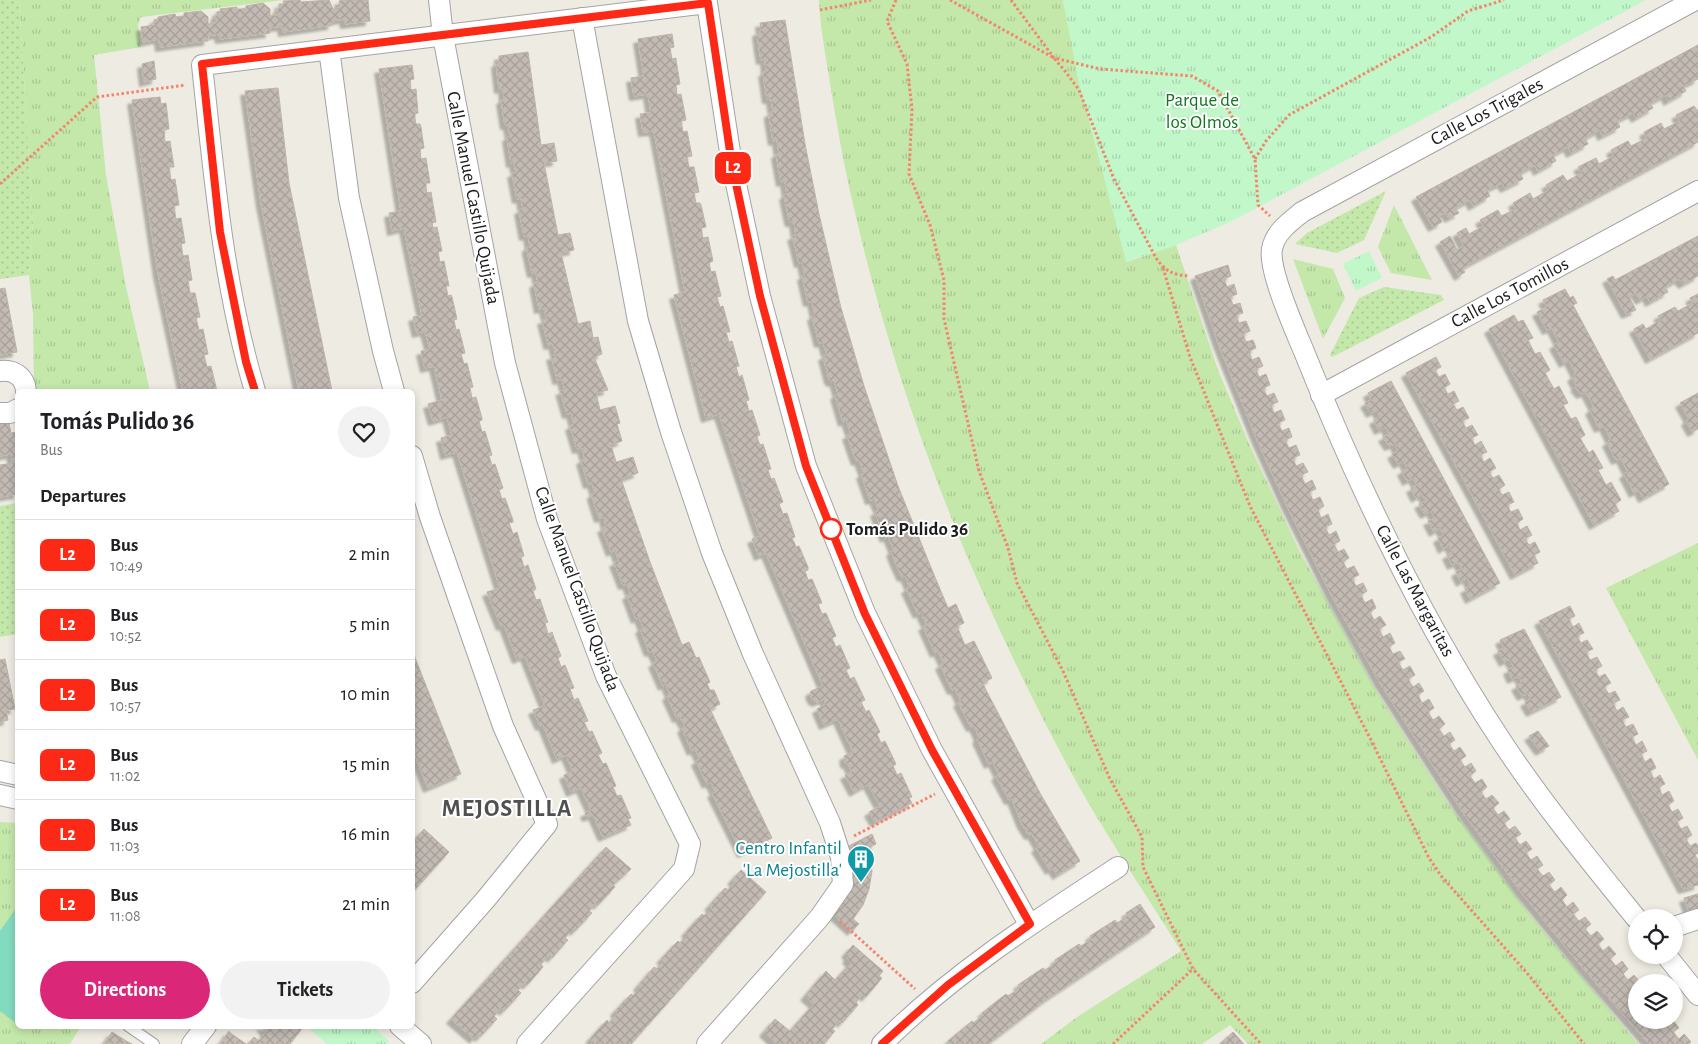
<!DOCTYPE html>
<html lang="en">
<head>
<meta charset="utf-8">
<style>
	:root { --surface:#fff; --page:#f2f2f2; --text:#202124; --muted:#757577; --line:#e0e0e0; --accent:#db2777 }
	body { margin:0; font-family:"Alegreya Sans",sans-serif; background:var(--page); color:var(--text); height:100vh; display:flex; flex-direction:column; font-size:19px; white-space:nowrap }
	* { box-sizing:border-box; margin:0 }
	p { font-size:16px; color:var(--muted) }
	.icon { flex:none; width:28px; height:28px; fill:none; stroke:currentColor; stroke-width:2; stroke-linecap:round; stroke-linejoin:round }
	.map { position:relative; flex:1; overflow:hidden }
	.sheet { position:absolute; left:15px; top:389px; width:400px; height:640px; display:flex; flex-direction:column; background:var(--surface); border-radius:8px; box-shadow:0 2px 8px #0003 }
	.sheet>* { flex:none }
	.badge { padding:0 10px; border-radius:8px; font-size:18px; line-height:32px }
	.tools { position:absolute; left:1628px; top:909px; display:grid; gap:10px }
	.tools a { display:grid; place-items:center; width:55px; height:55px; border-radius:50%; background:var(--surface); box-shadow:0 2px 8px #0003; font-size:25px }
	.map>.badge { position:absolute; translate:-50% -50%; box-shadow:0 0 0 2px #fff }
	h2 { padding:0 25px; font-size:19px; line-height:45px }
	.round { display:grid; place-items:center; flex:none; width:52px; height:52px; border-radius:26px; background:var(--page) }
	.overview { display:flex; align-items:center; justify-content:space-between; height:85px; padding:0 25px }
	h1 { font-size:24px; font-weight:600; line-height:38px }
	.action { display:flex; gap:10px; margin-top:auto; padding:10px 25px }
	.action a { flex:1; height:58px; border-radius:30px; background:var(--accent); color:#fff; font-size:20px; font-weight:600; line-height:58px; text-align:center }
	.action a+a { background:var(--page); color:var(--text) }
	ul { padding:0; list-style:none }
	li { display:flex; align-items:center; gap:15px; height:70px; padding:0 25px; border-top:1px solid var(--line) }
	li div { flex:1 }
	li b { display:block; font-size:19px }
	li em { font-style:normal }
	li .badge { min-width:55px; font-weight:700; text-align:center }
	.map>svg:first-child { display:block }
</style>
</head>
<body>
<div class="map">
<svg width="1698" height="1044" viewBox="0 0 1698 1044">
	<defs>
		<pattern id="grass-tufts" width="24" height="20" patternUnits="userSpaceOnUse" patternTransform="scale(1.25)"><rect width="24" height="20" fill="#c4e7aa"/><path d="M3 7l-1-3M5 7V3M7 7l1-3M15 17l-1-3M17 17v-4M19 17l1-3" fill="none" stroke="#a8c692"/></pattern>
		<pattern id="park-tufts" width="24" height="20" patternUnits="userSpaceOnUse" patternTransform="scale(1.25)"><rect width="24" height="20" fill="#c1f7c9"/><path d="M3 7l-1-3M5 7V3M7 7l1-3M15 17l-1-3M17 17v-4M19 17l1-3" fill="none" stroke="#a5d3ac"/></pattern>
		<pattern id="garden-dots" width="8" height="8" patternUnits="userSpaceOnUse" patternTransform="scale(1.25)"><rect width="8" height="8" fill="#c4e7aa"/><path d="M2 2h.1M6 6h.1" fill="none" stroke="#a8c692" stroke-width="1.8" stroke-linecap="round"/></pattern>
		<pattern id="building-cross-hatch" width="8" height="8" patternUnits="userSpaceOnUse" patternTransform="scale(1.25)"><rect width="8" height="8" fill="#c2bab3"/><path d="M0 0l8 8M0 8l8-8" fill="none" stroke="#a69f9a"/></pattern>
		<filter id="shadow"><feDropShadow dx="-4.5" dy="4.5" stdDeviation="1" flood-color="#0004"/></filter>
	</defs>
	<rect width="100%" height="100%" fill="#eeebe3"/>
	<g fill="url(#grass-tufts)">
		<path d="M19 0H284L141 17 138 25 141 47 94 55 106 175 126 287 150 391H34L33 315 29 275 33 223Z"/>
		<path d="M819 0H1063L1079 82 1127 262 1176 245 1218 370 1250 446 1299 550 1378 694 1447 802 1529 914 1638 1044H1248L1230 1025 1202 1044H1041L1080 1015 1181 951C1142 888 1100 827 1065 761 971 585 897 399 853 204 843 162 836 119 829 77 825 51 820 26 819 0Z"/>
		<path d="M1394 205 1432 280 1391 273 1378 247Z"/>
		<path d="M1293 259 1333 269 1345 298 1323 339Z"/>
		<path d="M1698 543V760L1606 588Z"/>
		<path d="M0 822 17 823 18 1026H81L70 1044H0Z"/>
	</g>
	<g fill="url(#park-tufts)">
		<path d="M1063 0H1646L1232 221 1176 245 1126 262 1079 82Z"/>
		<path d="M1369 251 1382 278 1356 291 1343 264Z"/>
		<path d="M306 1026H372L389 1041 386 1044H327Z"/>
	</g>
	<g fill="url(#garden-dots)">
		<path d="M0 0H19L33 223 29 275 0 279Z"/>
		<path d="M1386 191 1364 240 1337 253 1295 244 1307 233Z"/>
		<path d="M1384 287 1441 295 1444 300 1332 357 1330 355 1359 298Z"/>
		<path d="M17 503V634L0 637V506Z"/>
	</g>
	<path fill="#83dbbf" d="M17 907V1024L0 1011V931Z"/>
	<g fill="url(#building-cross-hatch)" stroke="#bfb3a6" filter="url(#shadow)">
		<path d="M300 0 301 2 329 0 333 9 340 8 339 1 342 0H368L370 21 345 24 344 19 332 21V25L283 32 282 26 269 28 270 33 220 39 219 34 208 36V41H205L160 47 159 39 143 42 141 27 155 25 154 20 158 19V17L175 14 176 17 184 16V13L201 11 208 17V24L216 23 215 16H217V12L221 11 220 9 237 7V9H242L246 8V6L263 3 270 9V16L278 15 277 9 280 8 279 4H284L283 1Z"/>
		<path d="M785 20 805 144 819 214 841 308 864 386 898 486 932 570 948 608 956 604 964 623 957 626 964 643 965 645 974 641 992 678 983 683 986 690 1041 795 1080 861 1057 875 1053 868 1050 870 1036 848 1039 846 1032 834 1029 835 1022 824 1012 799 1009 800 1008 798 996 776 999 774 993 762 989 764 977 739 979 737 974 726 971 727 958 702 961 701 955 689 952 690 940 665 944 663 938 651 935 653 923 626 927 625 924 619 921 612 918 614 908 593 906 589 910 587 905 576 902 577 895 562 891 551 894 550 888 536 885 538 875 512 879 510 874 499 870 500 861 474 864 473 859 460 856 461 847 435 851 434 846 420 843 422 835 395 838 394 836 387 834 381 831 382 829 379 823 356 827 355 823 342 819 343 813 320 812 316 815 315 812 301 808 302 802 276 805 275 802 262 799 263 795 246 792 236 796 235 794 222H790L789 219 784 195 787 194 785 181 781 182 776 154 779 153 778 147 777 140 773 141 769 116V113L773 112 772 105 771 99H767L763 72H766L765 59 761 60 759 48 757 32 761 31 760 23Z"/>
		<path d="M672 34 674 47 670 48 672 59 676 58V60L680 84 676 85 677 95 681 94 686 120 681 121 683 132 687 131 692 156 687 157 689 167H694L699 192 694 193 696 203H700L701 205 706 227 701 228 703 238 708 237 713 261 709 263 711 272 715 271 721 296 717 297 720 307 723 306 730 332H726L729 342 732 341 739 366 736 367 739 377 742 375 749 400 746 401 749 411 752 410 760 435 757 436 758 440 760 445 763 444 771 469 768 470 771 479 774 478 783 502 779 504 783 514 787 513 795 537 792 538 794 542 796 547 799 546 808 567V570L805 571 808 580 812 579 822 603 818 604 822 614 826 613 836 636 832 638 836 647 840 645 850 668 846 670 850 679 854 677 865 700 861 702 866 712 869 710 880 732 877 734 881 743 885 741 896 764 893 766 897 775 901 773 912 797 909 798 912 803 875 822 869 812 880 806 868 784 854 792 845 775 852 772 848 764 845 763 844 756 853 752 838 719 824 725 817 709 826 704 824 699 817 702 813 700 810 694 811 691 823 686 766 553 759 556 752 539 760 536 719 414 706 418 674 295 685 292 654 131 643 132 640 114 651 113 648 94 634 96 631 78 644 76 638 39Z"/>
		<path d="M1698 45V79L1683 86 1686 91 1668 101 1666 95 1650 103 1653 108 1636 118 1633 113 1617 121 1620 127 1602 136 1600 130 1585 138 1588 144 1571 153 1568 147 1553 155 1556 161 1538 171 1535 165 1520 173 1523 179 1505 188 1502 183 1487 190 1490 196 1473 206 1470 200 1455 208 1459 213 1449 218 1446 213 1439 216 1442 222 1433 227 1416 197Z"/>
		<path d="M528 52 541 145 554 143 557 161 544 163 558 235 570 233 574 250 561 253 578 324 590 321 593 338 598 337 602 354 594 357 608 390 596 393 600 410 615 406 620 423 617 424 622 441 611 445 616 462 633 457 638 473 621 479 650 562 682 645 689 642 696 658 699 657 706 673 710 682 707 684 710 690H714L720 704 710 709 772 838 742 853 712 793 715 792 713 787 710 782 707 784 696 761 700 759 695 749 692 751 691 749 682 728 685 726 680 717 677 718 667 696 670 694 666 684 663 686 653 663 657 661 655 656 652 651 649 652 641 631 640 629 643 627 639 617 636 619 627 595 631 594 627 584 623 585 614 562 619 561 615 550 611 552 602 528 606 527 604 517 599 518 592 496V494L595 493 592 483 588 484 581 460 585 459 582 448 577 449 570 426 574 424 571 413 567 414 561 393 560 391 565 390 562 379 557 380V378L551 356 556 355 553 344 548 345V343L542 320 547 319 545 313 544 308 539 309 534 283H538L536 272 532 273 527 250V247L530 246 528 235 524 236 519 210 523 209 521 198 517 199 512 173H516L514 162 511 163 507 137 510 136 509 130 508 125H505L501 100 504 99 503 88 499 89 496 63 499 62V56Z"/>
		<path d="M154 61 156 79 144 82 142 64Z"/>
		<path d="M412 65 414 79 410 80 411 90 416 89 418 113 415 114V119L416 124H420L421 127 424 148 420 149 421 159 426 158 430 183H426V188L427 193 431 192 436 222 432 223 433 228 437 227 442 251 438 252 440 262 444 261 449 286H446L448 296 451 295 452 297 457 319 454 320 456 330 459 329 465 353 461 354 464 364 467 363 473 387 470 388 472 398 476 397 482 418V420L479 421 482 432 485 431 492 455 489 456 492 465 495 464 503 488 499 490 502 499 505 498 513 520V522L509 523 513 534 517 532 524 556 521 557 524 567 528 565 536 589 533 591 536 600 540 599 547 620 548 622 545 623 548 634 552 632 553 635 561 656 558 658 561 667 565 665 574 688 570 689 574 700 578 698 588 721 584 722 589 732 592 731 602 753 598 755 603 764 606 763 616 786 613 787 617 796 621 795 631 818 628 819 631 825 603 837 593 815 587 817 585 813 591 810 581 788 571 792 564 775 573 771 566 755 557 759 543 725 540 726 533 710 545 706 525 656 517 659 504 625 501 626 487 592 500 588 457 452 445 455 441 438 452 435 447 417 433 421 428 404 442 400 434 366 425 368 421 351 430 349 425 331 417 333 413 317 422 315 404 228 392 231 389 213 401 211 379 69Z"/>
		<path d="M278 88 289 183 332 391H299L261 203 245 91Z"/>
		<path d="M160 97 161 104 166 103 169 129 164 130 165 142 170 141 174 167H169L171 180 175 179 179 205 174 206 176 219 181 218 185 243 181 244 183 256 188 255 192 280 188 281 190 293H195L200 317 196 318 199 330 203 329 208 354 204 355 207 367 211 366 217 391H183L158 273 132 100Z"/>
		<path d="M1694 106 1698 111V142L1462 268 1465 272 1459 276 1440 242 1450 236 1457 250 1464 246 1457 233 1466 228 1469 234 1484 226 1480 220 1498 210 1501 216 1516 209 1513 203 1530 193 1533 199 1549 190 1546 185 1563 175 1567 181 1582 173 1578 167 1596 158 1599 164 1614 156 1611 150 1628 141 1631 146 1647 138 1644 132 1661 123 1664 129 1680 121 1676 115Z"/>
		<path d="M1698 236V276L1683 284 1679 279 1665 287 1668 292 1650 302 1647 296 1640 300 1636 293 1629 297 1636 310 1626 314 1607 279 1613 276 1615 280Z"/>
		<path d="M1228 265 1231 276 1224 279 1227 287 1234 284 1237 294 1230 297 1233 305 1240 303 1243 313 1236 315 1239 323 1246 321 1250 331 1243 334 1246 342 1253 340 1256 348 1249 351 1252 360 1259 357 1263 366 1256 369 1259 377 1266 374 1270 385 1263 388 1267 396 1274 393 1278 402 1271 405 1274 413 1281 410 1285 420 1278 423 1282 431 1289 428 1292 437 1285 440 1289 448 1296 445 1300 455 1293 458 1296 466 1303 463 1308 472 1301 475 1305 484 1312 480 1316 489 1309 492 1313 500 1320 497 1324 506 1318 510 1321 518 1328 514 1332 524 1325 527 1329 535 1336 531 1340 541 1334 544 1338 552 1344 549 1349 558 1343 562 1347 569 1354 566 1359 575 1352 578 1356 586 1363 583 1367 591 1361 595 1365 603 1372 599 1376 608 1370 612 1374 620 1380 616 1386 625 1379 629 1383 637 1390 633 1395 643 1389 647 1393 654 1400 651 1405 659 1398 662 1403 670 1410 666 1415 675 1408 679 1413 687 1419 683 1424 691 1418 695 1422 703 1429 699 1434 708 1428 712 1433 720 1439 716 1445 724 1439 729 1444 736 1450 732 1455 740 1449 744 1454 751 1460 747 1466 756 1460 760 1465 767 1471 763 1476 771 1470 776 1475 783 1482 779 1487 787 1481 792 1486 799 1492 795 1499 803 1493 808 1498 815 1504 811 1510 819 1504 823 1509 830 1515 826 1521 834 1515 838 1520 845 1526 841 1532 849 1526 853 1531 860 1537 856 1543 865 1537 869 1543 876 1549 872 1555 880 1549 885 1555 892 1561 887 1567 895 1562 900 1567 907 1573 902 1579 910 1573 914 1579 921 1585 917 1591 924 1585 929 1591 936 1597 931 1604 939 1598 944 1603 951 1609 946 1616 954 1610 959 1616 966 1622 961 1628 969 1623 974 1628 980 1634 975 1640 982H1636L1635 988 1636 1020H1663L1667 1024 1673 1020 1679 1028 1673 1032 1679 1039 1684 1034 1691 1042 1689 1044H1649L1583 968 1521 892 1464 814 1380 683 1333 598 1287 506 1258 442 1219 345 1195 276Z"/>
		<path d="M5 288 17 352 0 355V289Z"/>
		<path d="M1565 289 1570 298 1573 296 1577 303 1573 305 1669 484 1643 498 1639 490 1634 493 1624 474 1628 472 1621 458 1616 460 1607 442 1611 440 1604 426 1599 428 1590 410 1594 407 1586 392 1581 394 1575 387 1577 386 1572 377 1576 374 1569 360 1564 363 1554 345 1559 342 1552 328 1547 330 1537 312 1547 307 1543 300Z"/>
		<path d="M1698 294V333L1650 359 1634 329 1643 324 1646 329 1661 320 1658 316 1675 307 1678 311 1693 303 1690 298Z"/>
		<path d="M1514 315 1518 322 1523 320 1533 338 1528 340 1535 354 1540 352 1550 370 1545 373 1554 389 1559 386 1568 403 1563 405 1571 419 1576 417 1585 435 1580 438 1589 453 1593 450 1603 468 1598 470 1606 485 1611 482 1621 500 1615 504 1619 511 1594 525 1489 329Z"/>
		<path d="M1436 357 1441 367 1435 370 1439 377 1445 374 1450 384 1444 388 1448 394 1454 391 1459 401 1453 404 1457 410 1463 407 1469 418 1462 421 1466 428 1472 425 1478 435 1471 438 1475 445 1481 441 1487 452 1480 455 1484 462 1490 458 1496 468 1489 472 1493 478 1499 475 1505 485 1499 489 1502 495 1509 492 1514 502 1507 505 1511 512 1518 509 1523 519 1517 523 1520 530 1527 526 1532 535 1525 539 1529 545 1535 542 1540 552 1534 555 1538 563 1515 575 1406 373Z"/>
		<path d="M1391 381 1500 583 1470 599 1465 589 1471 586 1467 578 1461 582 1456 572 1462 569 1458 562 1452 565 1447 555 1453 552 1449 545 1443 549 1438 538 1444 535 1440 528 1434 532 1428 521 1435 518 1431 511 1425 514 1419 504 1426 501 1422 494 1416 498 1411 488 1417 485 1413 478 1407 481 1402 471 1407 468 1404 461 1398 464 1392 454 1398 451 1395 444 1389 446 1383 437 1389 434 1386 427 1379 430 1374 420 1380 417 1377 410 1371 413 1365 403 1371 400 1368 393Z"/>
		<path d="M1698 393V429L1692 432 1686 421 1689 419 1680 403Z"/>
		<path d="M9 423 11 433 18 432V494L0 497V465L13 463 11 454 0 456V424Z"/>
		<path d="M1570 606 1575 616 1569 619 1573 627 1579 623 1584 633 1577 636 1581 643 1587 640 1593 649 1586 652 1590 660 1597 657 1602 666 1595 670 1599 677 1605 674 1611 683 1604 687 1609 694 1615 691 1620 700 1613 703 1617 711 1623 707 1629 717 1622 720 1626 727 1633 724 1638 734 1632 737 1636 745 1642 741 1647 751 1641 754 1645 762 1651 758 1656 768 1650 771 1654 779 1660 775 1665 784 1659 787 1662 795 1669 791 1674 801 1668 805 1672 812 1678 809 1683 818 1677 822 1681 829 1687 826 1692 835 1686 839 1690 846 1696 843 1698 846V853L1695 855 1698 860V885L1683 889 1539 621Z"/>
		<path d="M1524 629 1561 697 1531 712 1525 702 1531 699 1528 693 1522 696 1516 686 1522 683 1519 676 1512 679 1508 670 1514 667 1509 659 1504 662 1498 651 1504 648 1500 640Z"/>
		<path d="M412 650 461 774 428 788 412 747Z"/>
		<path d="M5 659 15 709 6 710 8 720 0 722V660Z"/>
		<path d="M1538 731 1549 746 1540 751 1529 736Z"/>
		<path d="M424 829 449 852 412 893V849L419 841 415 839Z"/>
		<path d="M872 834 876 844 868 848 872 871 869 889 863 905 853 919 859 924 852 931 832 913 852 881 853 863 849 846Z"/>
		<path d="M606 847 631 869 613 885 615 887 598 905 596 903 589 911 592 913 575 931 573 929 569 933 565 938 568 940 552 958 549 955 541 964 543 967 529 983 527 985 525 982 518 990 521 993 504 1011 501 1008 494 1016 497 1019 480 1037 477 1035 474 1039 451 1019Z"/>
		<path d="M741 870 766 892 631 1044H590L593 1041 590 1039 597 1031 607 1020 609 1023 617 1014 615 1012 616 1010 631 994 633 996 640 988 638 986 654 967 657 969 664 961 661 959 678 941 680 943 688 935 686 932 702 914 704 916 712 908 709 906 725 888 728 890 732 886 735 882 732 880Z"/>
		<path d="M1698 894V909L1689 912 1684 898Z"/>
		<path d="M1140 904 1155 927 1047 999 988 1044H949L948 1041 972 1021 973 1023 984 1015 982 1013 1006 994 1008 996 1020 988 1018 985 1043 968 1045 970 1051 966 1056 962 1055 960 1079 944 1081 946 1092 939 1090 936 1112 922 1115 920 1117 923 1128 916 1126 913Z"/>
		<path d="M853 945 883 971 879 976 882 978 866 997 863 994 856 1002 858 1005 842 1023 840 1020 832 1029 835 1031 824 1044H776L764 1032 775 1019 790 1031 814 1004 805 996 826 971 835 980 851 963 847 959 849 956 846 953Z"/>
		<path d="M304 1026 290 1044H248L254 1037 259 1041 266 1032 261 1026Z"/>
		<path d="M229 1031V1032L246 1044H220Z"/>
		<path d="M112 1032 128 1042 132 1044 105 1043Z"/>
		<path d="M1233 1032 1244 1044H1220Z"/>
	</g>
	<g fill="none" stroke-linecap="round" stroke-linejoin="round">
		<g stroke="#a4a4a4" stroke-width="12">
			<path id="lane" d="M128 1026 154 1044"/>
		</g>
		<g stroke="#a4a4a4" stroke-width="22">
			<g id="street">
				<path d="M439 0 443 36 505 363 547 519 606 676 690 844 684 869 527 1044"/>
				<path d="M582 18 638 321 671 432 712 553 753 654 830 823 841 857 843 884 820 917 707 1044"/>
				<path d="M329 49 349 198 383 351 394 391"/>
				<path d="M0 371C14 369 25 377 26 391"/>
				<path d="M255 391C223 284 214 175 202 65L707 3 732 165 760 296 806 466 865 613 932 750 1029 924"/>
				<path d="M1321 395 1698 191"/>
				<path d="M0 413H10L18 409"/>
				<path d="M412 456 430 517 503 726 547 824 486 899 412 983"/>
				<path d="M0 771 18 775"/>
				<path d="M0 795 18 799"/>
				<path d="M1636 918C1590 861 1543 804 1502 742 1422 621 1359 489 1305 354 1296 332 1268 271 1272 249 1275 232 1290 222 1302 212L1695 0"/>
				<path d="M1674 927 1698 919"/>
				<path d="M1666 955 1698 995"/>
				<path d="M400 1026 421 1044"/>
				<path d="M192 1044 206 1026"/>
				<path d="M882 1044C952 974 1035 921 1118 867"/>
			</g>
		</g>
		<g stroke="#f5846d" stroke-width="3" stroke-dasharray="2.5 2.5" stroke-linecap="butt">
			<path d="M896 0 887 21 907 64 912 109 909 174 930 225 944 280V319L979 471 1008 548 1017 583 1063 671 1110 779 1142 837 1143 867 1193 969 1261 1044"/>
			<path d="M950 0 1054 58 1065 71 1079 90 1114 179 1156 258C1166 272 1173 275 1190 276"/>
			<path d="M1011 0 1054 58 1100 69 1192 76 1218 91 1255 159 1258 205 1270 216"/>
			<path d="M820 10 871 0"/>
			<path d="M1255 159 1266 141 1289 115 1431 37 1468 11 1504 0"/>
			<path d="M0 184 97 97 186 85"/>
			<path d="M1163 268 1190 357 1250 506 1372 742 1429 858 1442 877 1527 973 1584 1044"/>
			<path d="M854 836 935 794"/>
			<path d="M840 921 915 989"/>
			<path d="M1113 1044 1193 969"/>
		</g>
		<use href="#lane" stroke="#fff" stroke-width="10"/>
		<use href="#street" stroke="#fff" stroke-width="20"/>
	</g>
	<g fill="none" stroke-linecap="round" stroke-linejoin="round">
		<g stroke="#fff" stroke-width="11">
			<path id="line" d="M255 391 246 362 220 232 202 64 708 3 732 165 760 296 806 466 865 614 932 750 1030 924 948 985 882 1044"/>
		</g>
		<use href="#line" stroke="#fc2916" stroke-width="8"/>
	</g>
	<defs>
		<g id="building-pin" transform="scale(1.4375)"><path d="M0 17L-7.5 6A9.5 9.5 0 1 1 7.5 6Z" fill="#0f9aa8" stroke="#fff"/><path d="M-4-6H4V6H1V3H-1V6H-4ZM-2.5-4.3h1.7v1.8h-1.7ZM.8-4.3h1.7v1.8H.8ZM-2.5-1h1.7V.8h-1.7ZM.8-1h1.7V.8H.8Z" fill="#fff"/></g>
	</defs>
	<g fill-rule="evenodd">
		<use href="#building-pin" x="861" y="859"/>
	</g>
	<circle fill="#fff" stroke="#fc2916" stroke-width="2.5" cx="831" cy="529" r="10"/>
	<g text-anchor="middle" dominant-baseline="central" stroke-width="4" stroke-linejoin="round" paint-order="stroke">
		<g font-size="19" fill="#0f771f" stroke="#fff">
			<text x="1202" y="100">Parque de<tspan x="1202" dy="22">los Olmos</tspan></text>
		</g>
		<g font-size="19" fill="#1d1d1d" stroke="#fff">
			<text transform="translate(1487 112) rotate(-28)">Calle Los Trigales</text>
			<text transform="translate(473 198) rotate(79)">Calle Manuel Castillo Quijada</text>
			<text transform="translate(1510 293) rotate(-28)">Calle Los Tomillos</text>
			<text transform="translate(577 589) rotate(70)">Calle Manuel Castillo Quijada</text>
			<text transform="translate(1415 591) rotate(62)">Calle Las Margaritas</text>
		</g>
		<g font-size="19" font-weight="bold" fill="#1d1d1d" stroke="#fff" text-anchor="start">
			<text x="846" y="529">Tomás Pulido 36</text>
		</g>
		<g font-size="19" fill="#0d838f" stroke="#fff" text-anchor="end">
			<text x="842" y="848">Centro Infantil<tspan x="842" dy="22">'La Mejostilla'</tspan></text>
		</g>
		<g font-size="24" font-weight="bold" letter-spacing="1" fill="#505050" stroke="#fff">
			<text x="507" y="809">MEJOSTILLA</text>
		</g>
	</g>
</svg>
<div class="tools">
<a><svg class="icon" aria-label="locate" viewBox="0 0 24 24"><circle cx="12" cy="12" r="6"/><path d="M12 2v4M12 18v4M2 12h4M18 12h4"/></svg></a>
<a><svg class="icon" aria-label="layers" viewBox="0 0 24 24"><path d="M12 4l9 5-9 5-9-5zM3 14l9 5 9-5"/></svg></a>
</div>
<b class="badge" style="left:733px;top:168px;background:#fc2916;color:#fff">L2</b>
<section class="sheet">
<div class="overview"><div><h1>Tomás Pulido 36</h1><p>Bus</p></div><a class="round"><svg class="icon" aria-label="heart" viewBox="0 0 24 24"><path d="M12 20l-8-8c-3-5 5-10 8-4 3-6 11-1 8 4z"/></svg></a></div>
<h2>Departures</h2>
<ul>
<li><span class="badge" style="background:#fc2916;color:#fff">L2</span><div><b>Bus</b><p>10:49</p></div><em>2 min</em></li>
<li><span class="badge" style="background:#fc2916;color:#fff">L2</span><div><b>Bus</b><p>10:52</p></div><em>5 min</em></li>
<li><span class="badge" style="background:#fc2916;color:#fff">L2</span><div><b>Bus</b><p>10:57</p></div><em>10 min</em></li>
<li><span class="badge" style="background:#fc2916;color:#fff">L2</span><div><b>Bus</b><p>11:02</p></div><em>15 min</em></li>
<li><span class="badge" style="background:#fc2916;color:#fff">L2</span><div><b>Bus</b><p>11:03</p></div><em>16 min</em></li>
<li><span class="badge" style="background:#fc2916;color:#fff">L2</span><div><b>Bus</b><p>11:08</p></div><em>21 min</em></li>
</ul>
<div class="action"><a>Directions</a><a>Tickets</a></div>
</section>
</div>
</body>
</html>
